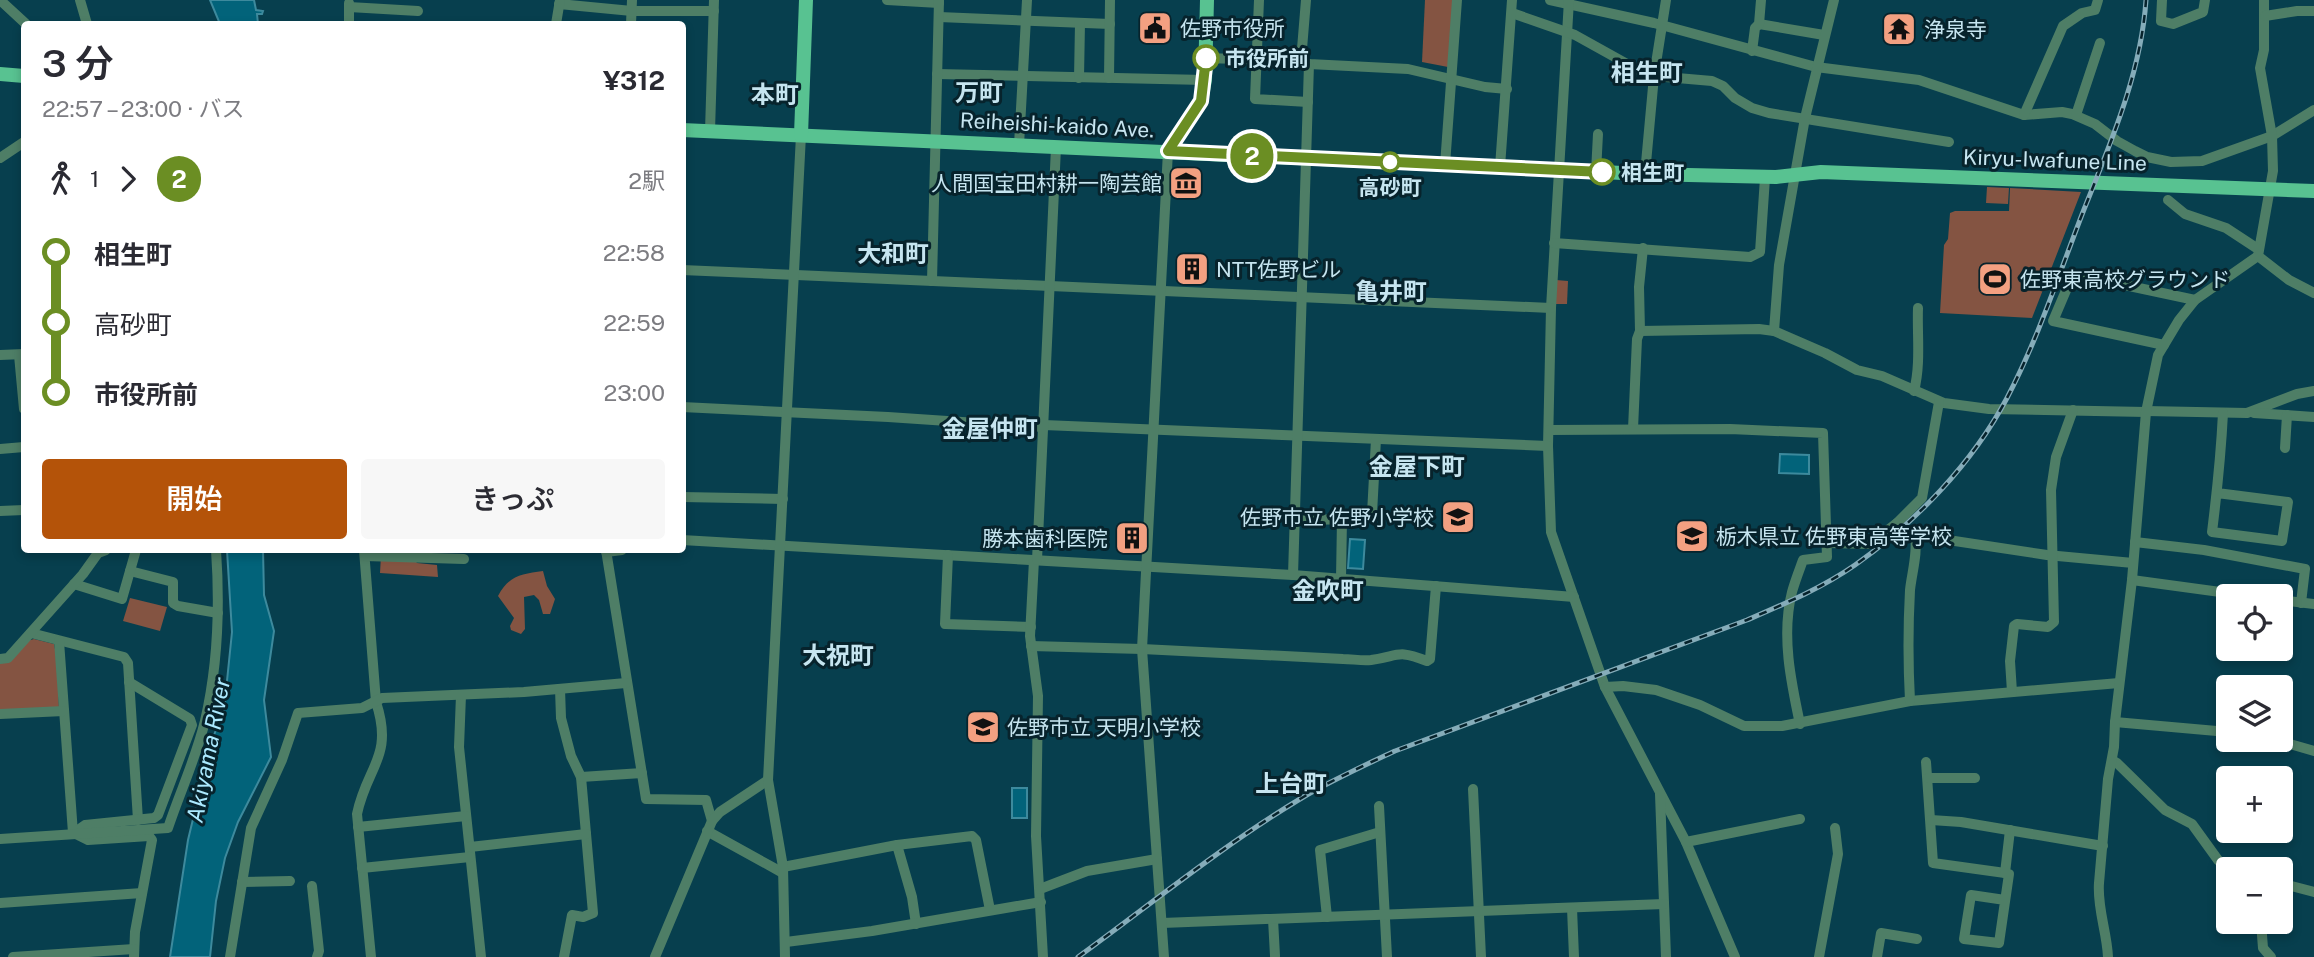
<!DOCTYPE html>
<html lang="ja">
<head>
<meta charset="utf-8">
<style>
	:root { --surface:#fff; --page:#f7f7f7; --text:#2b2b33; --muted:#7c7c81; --accent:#b45309 }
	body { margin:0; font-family:"Public Sans","Noto Sans JP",sans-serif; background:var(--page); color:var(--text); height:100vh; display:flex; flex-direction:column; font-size:26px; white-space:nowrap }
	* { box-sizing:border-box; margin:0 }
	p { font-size:23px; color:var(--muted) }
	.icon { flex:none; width:38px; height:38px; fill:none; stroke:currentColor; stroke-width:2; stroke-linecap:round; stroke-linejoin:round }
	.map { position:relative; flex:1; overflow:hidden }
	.details { position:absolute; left:21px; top:21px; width:665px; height:532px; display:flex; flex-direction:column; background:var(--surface); border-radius:7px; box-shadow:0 4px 10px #0003 }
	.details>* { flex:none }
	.badge { padding:0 14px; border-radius:23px; font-size:24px; line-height:46px }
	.buttons { position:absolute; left:2216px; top:584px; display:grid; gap:14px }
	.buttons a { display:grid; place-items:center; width:77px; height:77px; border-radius:7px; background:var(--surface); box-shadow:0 4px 10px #0003; font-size:35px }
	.map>.badge { position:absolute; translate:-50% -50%; box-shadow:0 0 0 4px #fff }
	.legs { display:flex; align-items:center; gap:10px; height:77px; padding:0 21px; font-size:23px }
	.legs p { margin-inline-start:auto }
	.head { display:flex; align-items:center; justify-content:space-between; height:119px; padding:0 21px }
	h1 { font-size:38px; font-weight:600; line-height:52px }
	.cta { display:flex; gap:14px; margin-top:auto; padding:14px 21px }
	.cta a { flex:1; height:80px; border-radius:7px; background:var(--accent); color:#fff; font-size:28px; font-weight:600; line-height:80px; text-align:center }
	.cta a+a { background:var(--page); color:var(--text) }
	ul { padding:0 21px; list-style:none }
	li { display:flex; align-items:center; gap:24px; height:70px; font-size:26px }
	li i { display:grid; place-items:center; width:10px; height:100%; margin:0 9px; background:currentColor }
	li i::after { content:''; width:18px; height:18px; margin:-9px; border:5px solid; border-radius:50%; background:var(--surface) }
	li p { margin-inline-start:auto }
	li:first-child i { background:linear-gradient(#0000 50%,currentColor 0) }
	li:last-child i { background:linear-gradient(currentColor 50%,#0000 0) }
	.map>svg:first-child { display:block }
</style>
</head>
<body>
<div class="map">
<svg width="2314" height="957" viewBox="0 0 2314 957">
	<rect width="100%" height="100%" fill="#073f4e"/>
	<g fill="#845442">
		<path d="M1425 0H1456L1448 67 1422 62Z"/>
		<path d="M1987 187 2009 188 2008 204 1986 203Z"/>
		<path d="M2010 188 2081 192 2032 318 1940 313 1944 245 1948 239 1950 213 1955 211H2009Z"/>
		<path d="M1556 280 1568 281 1567 304H1555Z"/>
		<path d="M371 550H414L413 558 417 563 437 565 438 577 380 573 381 555 372 554Z"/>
		<path d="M543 571 547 586 555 599 550 614H543L539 600 534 595 524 597 525 629 521 634 511 630 510 626 514 618 498 596C509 575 522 574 543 571Z"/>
		<path d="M130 598 167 607 160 631 123 621Z"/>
		<path d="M34 639 54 644 57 660 59 709 0 712V659L23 642Z"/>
	</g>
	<g fill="#02637a" stroke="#3d8a9d" stroke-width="2">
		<path d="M210 0H254L256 10 263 11 262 14H257L258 24H220Z"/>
		<path d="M1780 454 1809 455V474L1779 473Z"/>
		<path d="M1350 539 1365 540 1363 569 1348 568Z"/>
		<path d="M227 550H263L264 595 274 631 264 700 271 757 238 822 225 858 216 901 210 957H170L188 840 212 740 224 710 232 632Z"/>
		<rect x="1012" y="788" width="15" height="30"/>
	</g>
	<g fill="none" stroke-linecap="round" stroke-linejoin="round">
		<g stroke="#4e7e66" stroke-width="10">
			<path d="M0 0 26 24"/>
			<path d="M80 0 87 24"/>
			<path d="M887 0 939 3"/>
			<path d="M1259 0 1255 99 1308 102"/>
			<path d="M1550 0 1654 23 1816 67 1919 80 2024 115 2062 112 2072 114 2095 124 2117 141 2135 151 2147 157 2171 162 2202 161 2272 136 2314 110"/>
			<path d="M1569 0 1551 308 1548 446 1551 532 1605 687 1686 842 1735 957"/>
			<path d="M2162 0 2161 21 2173 24 2203 12 2205 0"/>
			<path d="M2264 0V50L2260 68 2272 136 2273 171 2258 256 2289 280 2314 293"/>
			<path d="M559 4 632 11H714"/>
			<path d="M349 7 418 11"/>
			<path d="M1512 13 1575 35 1638 70 1654 76 1712 81 1723 86 1735 98 1752 108 1769 113 1949 142"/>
			<path d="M2265 16 2297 11H2314"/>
			<path d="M939 17 1110 24"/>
			<path d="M349 24V3"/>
			<path d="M556 24 560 0"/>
			<path d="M631 24 632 0"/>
			<path d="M1759 24 1824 35"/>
			<path d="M1752 51 1755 28 1759 24 1761 0"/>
			<path d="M1205 58 1301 61 1309 64 1408 69 1485 87 1507 89"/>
			<path d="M1301 61 1306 0"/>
			<path d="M937 74 1205 80"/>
			<path d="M1079 78 1080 23"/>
			<path d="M1109 78 1110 0"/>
			<path d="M2024 115 2063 26 2082 13 2095 10 2098 0"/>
			<path d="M2076 115 2100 43"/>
			<path d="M710 131 714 0"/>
			<path d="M1019 145 1027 0"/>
			<path d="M0 158 24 142"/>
			<path d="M1445 165 1457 0"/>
			<path d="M1500 167 1512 0"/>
			<path d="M1596 172 1598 134"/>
			<path d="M1645 174 1654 76 1666 0"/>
			<path d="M2168 200 2185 214 2226 228 2258 249"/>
			<path d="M1554 243 1750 257 1760 252 1765 178"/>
			<path d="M682 270 1551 308"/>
			<path d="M932 281 939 0"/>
			<path d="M1640 331 1759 329 1774 331 1825 353 1857 370 1882 376 1944 403 1989 409 2146 412"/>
			<path d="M1774 331 1779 265 1805 118 1834 0"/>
			<path d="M2164 345 2053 321 2073 274 2195 300"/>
			<path d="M0 355 24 354"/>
			<path d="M19 355 24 409"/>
			<path d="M1914 391C1921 364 1917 335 1918 308"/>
			<path d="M682 407 888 417 1035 427 1044 425 1548 446"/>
			<path d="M2146 411 2247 413 2297 394 2314 391"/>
			<path d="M2254 413 2314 417"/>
			<path d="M1633 429 1637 339 1640 331 1639 287 1643 248"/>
			<path d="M1549 430 1730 429 1823 433 1827 557 1803 560C1799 571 1795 581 1792 592 1781 635 1791 682 1800 724"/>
			<path d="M2285 448 2287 415"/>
			<path d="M0 449 24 447"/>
			<path d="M2217 493 2288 502 2282 541 2212 532C2217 492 2221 453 2223 413"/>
			<path d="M682 497 783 499"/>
			<path d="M0 511 24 510"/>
			<path d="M1294 520 1367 519 1372 514 1376 439"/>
			<path d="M1897 523 1904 530 1915 535 2047 555 2133 563"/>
			<path d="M682 540 1293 575 1574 597"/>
			<path d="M2135 542 2204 550 2305 569 2301 603"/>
			<path d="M1828 543 1870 544 1897 523 1922 498 1939 402"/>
			<path d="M364 550 376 702C394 757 367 766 357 814L371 957"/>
			<path d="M606 550 646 799 706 800 712 821"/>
			<path d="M606 552 622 550"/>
			<path d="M948 555 945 624 1031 627"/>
			<path d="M365 556 464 559"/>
			<path d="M1034 560 1030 636 1038 696 1036 836 1043 957"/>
			<path d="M1037 560 1056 147"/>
			<path d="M130 571 173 582V603L178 606 218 613"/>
			<path d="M1293 575 1309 64"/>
			<path d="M1341 578 1342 519"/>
			<path d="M2132 580 2257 597"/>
			<path d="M74 584 122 599 136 550"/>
			<path d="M2280 600 2314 604"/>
			<path d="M31 633 124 657 128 663 138 820"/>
			<path d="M59 641 73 833"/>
			<path d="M1031 646 1142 649 1343 659C1352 659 1362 661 1371 660 1400 656 1396 649 1427 661L1430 659 1436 586"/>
			<path d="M0 659 8 658 83 574 98 553 106 550"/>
			<path d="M1605 687 1623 686 1656 690 1700 705 1744 726H1782L1910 701 2119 683"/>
			<path d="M560 689 561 718 571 756 581 777 593 913 583 917 572 915 564 957"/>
			<path d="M2012 692 2010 661 2014 626 2017 624 2048 627 2054 622 2051 490 2056 457 2073 410"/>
			<path d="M461 695 459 747 481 957"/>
			<path d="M1910 701C1908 664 1908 627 1910 590 1912 572 1918 553 1915 535"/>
			<path d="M0 714 64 711"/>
			<path d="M2115 722 2228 732"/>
			<path d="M2276 740 2314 751"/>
			<path d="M2112 760 2117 763 2165 810 2192 824 2218 860 2229 870"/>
			<path d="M1926 762 1933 863 2005 873"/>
			<path d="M581 777 642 773"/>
			<path d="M1928 778H1975"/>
			<path d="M1473 789 1481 957"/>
			<path d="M1660 794 1666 957"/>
			<path d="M1379 806 1387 957"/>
			<path d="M1931 820 1961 822 2103 846"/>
			<path d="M358 827 466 816"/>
			<path d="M707 831 783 873"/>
			<path d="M75 832 85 825 154 818 158 815 192 725 190 719 129 682"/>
			<path d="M76 834 88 840 149 836 152 840 135 932 134 957"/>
			<path d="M0 839 168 828C180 792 196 758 205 721 218 665 220 607 216 550"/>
			<path d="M1686 842 1800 819"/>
			<path d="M897 845 912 897 916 924"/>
			<path d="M470 847 586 834"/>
			<path d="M783 867 897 845 972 836 976 840 990 910"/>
			<path d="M362 868 470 857"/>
			<path d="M242 882 290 881"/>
			<path d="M2280 883 2314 892"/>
			<path d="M312 886 319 951 317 957"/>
			<path d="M1040 889 1087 871 1157 859"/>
			<path d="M2005 900 1971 895 1964 939 1999 943 2009 874 2005 873 2010 830"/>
			<path d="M0 903 142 893"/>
			<path d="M1572 908 1574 957"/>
			<path d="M1327 917 1320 850 1380 832"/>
			<path d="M1273 919 1275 956"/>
			<path d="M2261 922 2263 948 2271 957"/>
			<path d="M1162 923 1664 904"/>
			<path d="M786 942 872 931 1041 902"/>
			<path d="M13 957 134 949"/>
			<path d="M230 957 251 828 282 760 298 713 362 708 382 698 524 692 626 683"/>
			<path d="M655 957 712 821 720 812 768 780"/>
			<path d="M785 957 783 867 768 780 801 135"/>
			<path d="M1164 957 1142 649 1168 151"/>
			<path d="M1819 957 1838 854 1835 828"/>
			<path d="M1877 957 1881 933 1917 939"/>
			<path d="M2108 957C2107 932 2097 908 2099 883L2108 779 2114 747 2115 722 2132 580 2146 412 2158 355 2179 320 2195 300 2258 256"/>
		</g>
		<g stroke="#58c291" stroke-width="14">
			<path d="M0 74 24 76"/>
			<path d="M682 130 1645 174 1776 177 1821 172 2314 191"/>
			<path d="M801 135 806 0"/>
			<path d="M1168 151 1201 101 1205 80 1207 0"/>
		</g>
		<g stroke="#85acb9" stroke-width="5">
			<path id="rail" d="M1078 957C1151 904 1222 846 1300 799 1330 781 1363 766 1395 751L1747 620C1784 604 1822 588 1855 565 1916 522 1972 464 2007 398 2038 339 2059 274 2083 212 2110 144 2141 74 2146 0"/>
		</g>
		<use href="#rail" stroke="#07232c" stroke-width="2.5" stroke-dasharray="8" stroke-linecap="butt"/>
	</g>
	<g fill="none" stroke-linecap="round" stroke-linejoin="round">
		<g stroke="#fff" stroke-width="16">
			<path id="line-1" d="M1206 58 1201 101 1168 151 1602 172"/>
		</g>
		<use href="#line-1" stroke="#6b8e23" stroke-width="10"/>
	</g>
	<defs>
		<g id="civic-square" transform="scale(1.75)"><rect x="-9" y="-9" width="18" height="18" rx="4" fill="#f3a081" stroke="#07232c"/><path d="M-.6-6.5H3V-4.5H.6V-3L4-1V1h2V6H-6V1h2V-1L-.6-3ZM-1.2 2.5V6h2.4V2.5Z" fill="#111"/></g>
		<g id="temple-square" transform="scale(1.75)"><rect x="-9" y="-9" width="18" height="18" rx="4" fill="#f3a081" stroke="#07232c"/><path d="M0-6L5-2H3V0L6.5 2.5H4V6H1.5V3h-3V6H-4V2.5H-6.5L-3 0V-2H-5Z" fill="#111"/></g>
		<g id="museum-square" transform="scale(1.75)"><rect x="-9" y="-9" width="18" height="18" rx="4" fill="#f3a081" stroke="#07232c"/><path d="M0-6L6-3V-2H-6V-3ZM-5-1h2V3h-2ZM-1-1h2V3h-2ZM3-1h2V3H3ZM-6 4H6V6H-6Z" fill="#111"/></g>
		<g id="building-square" transform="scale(1.75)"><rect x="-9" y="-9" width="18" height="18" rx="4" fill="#f3a081" stroke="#07232c"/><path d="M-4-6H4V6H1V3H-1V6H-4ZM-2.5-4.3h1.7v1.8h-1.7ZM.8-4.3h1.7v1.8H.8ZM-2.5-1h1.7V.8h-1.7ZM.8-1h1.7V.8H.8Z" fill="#111"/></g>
		<g id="stadium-square" transform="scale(1.75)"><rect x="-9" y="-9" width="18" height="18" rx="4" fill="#f3a081" stroke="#07232c"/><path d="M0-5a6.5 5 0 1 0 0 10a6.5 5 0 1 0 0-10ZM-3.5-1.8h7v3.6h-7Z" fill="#111"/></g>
		<g id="school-square" transform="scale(1.75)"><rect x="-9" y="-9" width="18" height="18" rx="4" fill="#f3a081" stroke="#07232c"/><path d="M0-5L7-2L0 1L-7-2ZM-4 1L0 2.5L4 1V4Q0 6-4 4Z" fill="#111"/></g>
	</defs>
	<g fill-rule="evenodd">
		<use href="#civic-square" x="1155" y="28"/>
		<use href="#temple-square" x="1899" y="29"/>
		<use href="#museum-square" x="1186" y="183"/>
		<use href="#building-square" x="1192" y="269"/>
		<use href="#stadium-square" x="1995" y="279"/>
		<use href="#school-square" x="1458" y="517"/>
		<use href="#school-square" x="1692" y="536"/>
		<use href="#building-square" x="1132" y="538"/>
		<use href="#school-square" x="983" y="727"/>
	</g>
	<g fill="#fff" stroke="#6b8e23" stroke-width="3.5">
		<circle cx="1206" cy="58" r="12"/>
		<circle cx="1390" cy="162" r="9"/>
		<circle cx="1602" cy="172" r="12"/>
	</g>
	<g text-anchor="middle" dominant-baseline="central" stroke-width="6" stroke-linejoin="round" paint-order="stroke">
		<g font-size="21" fill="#c6e5f0" stroke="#07232c" text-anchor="start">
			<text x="1180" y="28">佐野市役所</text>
			<text x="1924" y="29">浄泉寺</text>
			<text x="1162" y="183" text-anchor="end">人間国宝田村耕一陶芸館</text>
			<text x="1216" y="269">NTT佐野ビル</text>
			<text x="2020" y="279">佐野東高校グラウンド</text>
			<text x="1434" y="517" text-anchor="end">佐野市立 佐野小学校</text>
			<text x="1716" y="536">栃木県立 佐野東高等学校</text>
			<text x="1108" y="538" text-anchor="end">勝本歯科医院</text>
			<text x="1007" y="727">佐野市立 天明小学校</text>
		</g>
		<g font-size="21" font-weight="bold" fill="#c6e5f0" stroke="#07232c" text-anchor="start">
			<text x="1225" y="58">市役所前</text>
			<text x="1621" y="172">相生町</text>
			<text x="1390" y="187" text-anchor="middle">高砂町</text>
		</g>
		<g font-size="21" fill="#c6e5f0" stroke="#07232c">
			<text transform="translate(1057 125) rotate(3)">Reiheishi-kaido Ave.</text>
			<text transform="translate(2055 160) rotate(2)">Kiryu-Iwafune Line</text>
		</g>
		<g font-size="23" font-style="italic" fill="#aceaff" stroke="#07232c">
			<text transform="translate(208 750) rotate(-79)">Akiyama River</text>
		</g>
		<g font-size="24" font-weight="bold" fill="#c6e5f0" stroke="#07232c">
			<text x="1647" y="72">相生町</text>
			<text x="979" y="92">万町</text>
			<text x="775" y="94">本町</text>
			<text x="893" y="253">大和町</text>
			<text x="1391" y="291">亀井町</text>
			<text x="990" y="428">金屋仲町</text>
			<text x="1417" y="466">金屋下町</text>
			<text x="1328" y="590">金吹町</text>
			<text x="838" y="655">大祝町</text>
			<text x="1291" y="783">上台町</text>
		</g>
	</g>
</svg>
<div class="buttons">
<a><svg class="icon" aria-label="locate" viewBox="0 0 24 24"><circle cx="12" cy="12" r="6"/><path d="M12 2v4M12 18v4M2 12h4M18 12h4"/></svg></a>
<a><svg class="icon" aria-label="layers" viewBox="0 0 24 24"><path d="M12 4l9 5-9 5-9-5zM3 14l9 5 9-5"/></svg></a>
<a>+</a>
<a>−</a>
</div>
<b class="badge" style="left:1252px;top:156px;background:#6b8e23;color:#fff">2</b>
<section class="details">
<div class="head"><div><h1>3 分</h1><p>22:57 – 23:00 · バス</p></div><b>¥312</b></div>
<div class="legs"><svg class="icon" aria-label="walk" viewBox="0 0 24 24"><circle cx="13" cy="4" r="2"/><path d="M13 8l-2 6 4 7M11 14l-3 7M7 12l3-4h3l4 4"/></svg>1<svg class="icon" aria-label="forward" viewBox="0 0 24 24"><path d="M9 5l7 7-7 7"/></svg><b class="badge" style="background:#6b8e23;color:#fff">2</b><p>2駅</p></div>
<ul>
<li><i style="color:#6b8e23"></i><b>相生町</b><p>22:58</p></li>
<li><i style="color:#6b8e23"></i><span>高砂町</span><p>22:59</p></li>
<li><i style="color:#6b8e23"></i><b>市役所前</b><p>23:00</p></li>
</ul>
<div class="cta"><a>開始</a><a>きっぷ</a></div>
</section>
</div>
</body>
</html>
